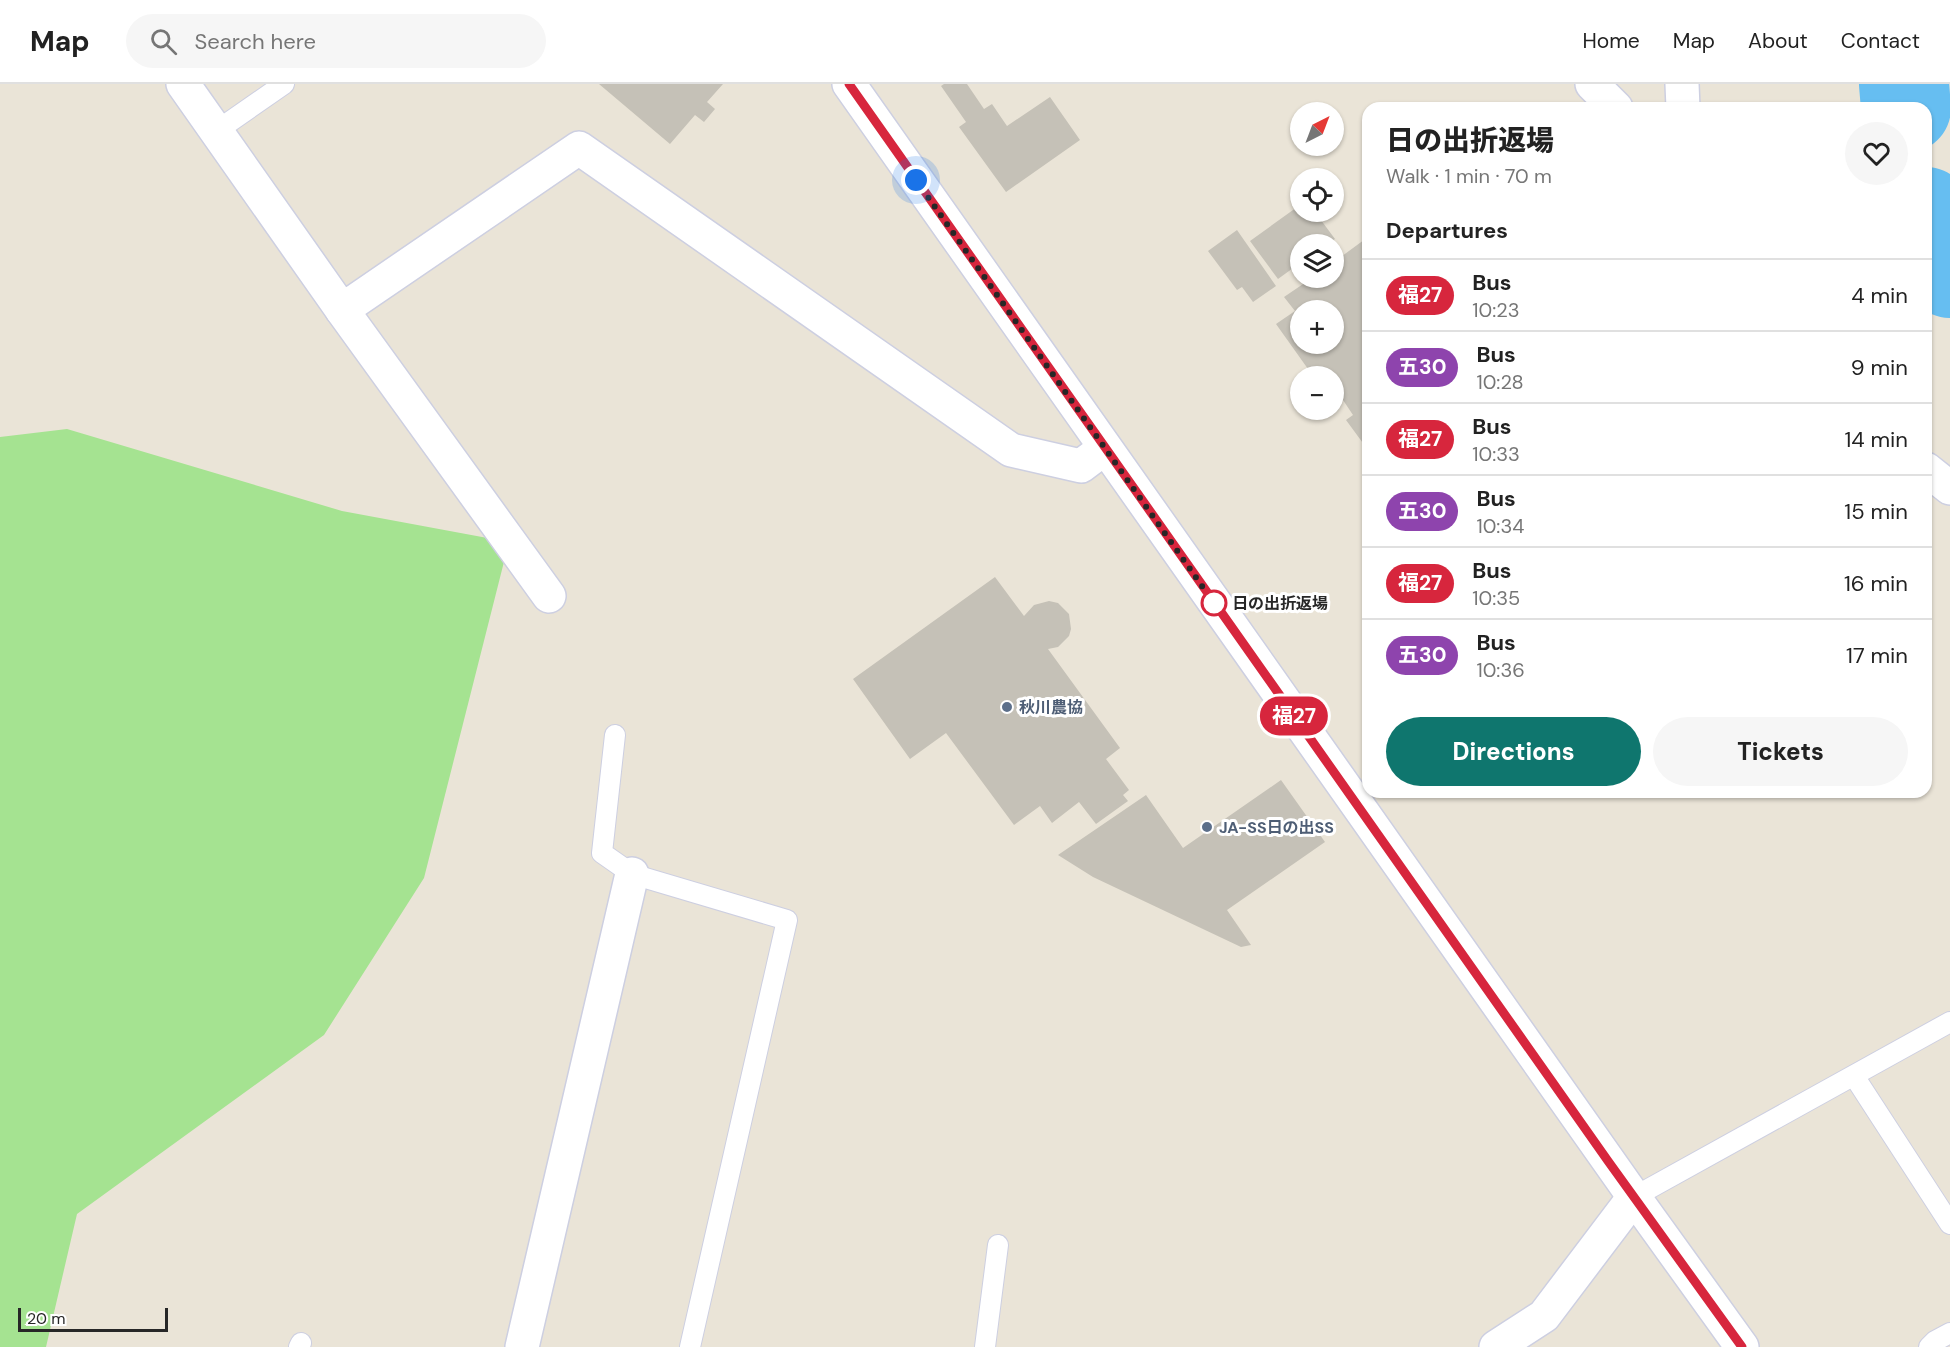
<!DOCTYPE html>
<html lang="en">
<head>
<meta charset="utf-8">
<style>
	:root { --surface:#fff; --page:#f6f6f6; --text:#222; --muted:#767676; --line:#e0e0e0; --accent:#0f766e }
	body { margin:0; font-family:"DM Sans","Noto Sans JP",sans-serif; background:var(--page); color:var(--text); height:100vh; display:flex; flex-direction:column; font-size:22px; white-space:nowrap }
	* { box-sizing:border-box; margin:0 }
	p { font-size:20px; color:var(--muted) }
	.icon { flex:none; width:33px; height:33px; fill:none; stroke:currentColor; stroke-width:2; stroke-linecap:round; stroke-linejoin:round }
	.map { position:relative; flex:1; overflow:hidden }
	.sheet { position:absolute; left:1362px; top:18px; width:570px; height:696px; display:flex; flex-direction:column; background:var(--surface); border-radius:18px; box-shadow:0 2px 4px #0004 }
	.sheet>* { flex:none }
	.badge { padding:0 12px; border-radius:20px; font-size:21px; line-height:39px }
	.needle { width:39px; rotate:42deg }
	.tools { position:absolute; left:1290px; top:18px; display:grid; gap:12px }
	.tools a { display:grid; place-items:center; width:54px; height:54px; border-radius:50%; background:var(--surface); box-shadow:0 2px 4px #0004; font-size:30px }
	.scale { position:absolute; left:18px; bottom:15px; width:150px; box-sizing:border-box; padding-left:6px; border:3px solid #272727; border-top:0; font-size:16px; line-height:21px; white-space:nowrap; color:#272727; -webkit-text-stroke:4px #fff; paint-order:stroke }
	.you { position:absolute; width:30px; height:30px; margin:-15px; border:4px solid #fff; border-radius:50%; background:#1a73e8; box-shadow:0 0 0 9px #1a73e833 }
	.map>.badge { position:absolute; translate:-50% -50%; box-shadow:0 0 0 3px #fff }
	h2 { padding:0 24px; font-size:22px; line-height:54px }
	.round { display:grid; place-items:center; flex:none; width:63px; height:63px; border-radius:32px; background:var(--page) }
	.head { display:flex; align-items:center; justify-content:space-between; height:102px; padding:0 24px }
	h1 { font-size:28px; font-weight:800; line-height:45px }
	.button { display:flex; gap:12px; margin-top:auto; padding:12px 24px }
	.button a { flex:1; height:69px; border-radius:36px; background:var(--accent); color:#fff; font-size:24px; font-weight:800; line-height:69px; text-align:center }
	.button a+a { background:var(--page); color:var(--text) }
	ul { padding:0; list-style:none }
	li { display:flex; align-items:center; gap:18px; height:72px; padding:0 24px; border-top:2px solid var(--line) }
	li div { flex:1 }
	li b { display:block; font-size:22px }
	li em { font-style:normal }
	li .badge { min-width:66px; font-weight:700; text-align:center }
	header { display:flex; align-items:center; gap:36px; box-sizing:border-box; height:84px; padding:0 30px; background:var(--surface); border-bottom:2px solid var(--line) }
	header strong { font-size:28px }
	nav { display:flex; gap:33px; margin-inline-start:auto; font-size:21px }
	.search { width:420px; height:54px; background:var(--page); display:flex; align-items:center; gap:15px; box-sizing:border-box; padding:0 21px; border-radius:33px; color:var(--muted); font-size:22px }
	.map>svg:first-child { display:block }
</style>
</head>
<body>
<header>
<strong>Map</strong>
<div class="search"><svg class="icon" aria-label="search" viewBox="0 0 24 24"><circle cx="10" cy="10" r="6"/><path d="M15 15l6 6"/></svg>Search here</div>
<nav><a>Home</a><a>Map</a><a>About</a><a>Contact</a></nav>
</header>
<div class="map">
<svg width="1950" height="1263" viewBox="0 0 1950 1263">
	<rect width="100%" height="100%" fill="#eae4d7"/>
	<path fill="#a5e391" d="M67 345 342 427 509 458 424 794 324 951 77 1130 46 1263H0V353Z"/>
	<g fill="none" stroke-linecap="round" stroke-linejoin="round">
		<g stroke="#66bef1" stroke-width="90">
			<path d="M1904 0 1906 24"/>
			<path d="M1926 128 1950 189"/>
		</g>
	</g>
	<g fill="#c5c1b7" fill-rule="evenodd">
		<path d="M599 0H723L707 18 715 25 704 38 695 31 670 60Z"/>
		<path d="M944 0H967L984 25 992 20 1007 42 1050 13 1080 56 1006 108 959 43 966 38 941 2Z"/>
		<path d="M1300 121V128H1315L1335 155 1327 160H1300V179L1278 195 1250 157Z"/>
		<path d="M1237 146 1276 202 1253 218 1242 203 1237 206 1208 167Z"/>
		<path d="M1368 153V366L1346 336 1353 331 1343 316 1335 322 1334 321V292H1313L1276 240 1295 227 1284 213 1312 194H1334V178ZM1300 226H1334V260H1300Z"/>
		<path d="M995 493 1024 532 1034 521 1049 517 1058 519 1069 530 1071 545 1069 552 1058 563 1048 565 1120 664 1106 675 1129 706 1123 711 1128 717 1096 740 1079 718 1052 739 1040 722 1014 741 946 649 910 675 853 595Z"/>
		<path d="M1281 696 1325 758 1227 826 1251 861 1241 863 1093 793 1058 771 1146 711 1183 764Z"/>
	</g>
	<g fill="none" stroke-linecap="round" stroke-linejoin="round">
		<g stroke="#cdcfe1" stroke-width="22">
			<g id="lane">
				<path d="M215 48 284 0"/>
				<path d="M615 651 602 769 632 790 787 836 690 1263"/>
				<path d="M1854 992 1950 1140"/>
				<path d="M1634 1113 1950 938"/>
				<path d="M299 1263 301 1259"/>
				<path d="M985 1263 998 1161"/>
				<path d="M1929 1263 1935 1257 1950 1249"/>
			</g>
		</g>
		<g stroke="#cdcfe1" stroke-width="36">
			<g id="street">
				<path d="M183 0 342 226 579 64 1011 366 1081 382 1105 364"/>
				<path d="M1592 0 1616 24"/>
				<path d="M1682 0 1683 24"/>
				<path d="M342 226 549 512"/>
				<path d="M1926 385 1950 404"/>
				<path d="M522 1263 632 790"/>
				<path d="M1496 1263 1544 1232 1634 1113"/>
			</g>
		</g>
		<g stroke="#cdcfe1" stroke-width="36">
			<path id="secondary" d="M849 0 1634 1113 1742 1263"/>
		</g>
		<use href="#lane" stroke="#fff" stroke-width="20"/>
		<use href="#street" stroke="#fff" stroke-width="33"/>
		<use href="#secondary" stroke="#fff" stroke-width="33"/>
	</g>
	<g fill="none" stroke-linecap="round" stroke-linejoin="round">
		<g stroke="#fff" stroke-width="14">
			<path id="line" d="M849 0 1608 1077 1742 1263"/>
		</g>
		<use href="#line" stroke="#d7263d" stroke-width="9"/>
		<path stroke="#272727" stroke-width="6" stroke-dasharray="0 10.8" d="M916 96 1214 519"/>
	</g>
	<circle fill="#fff" stroke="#d7263d" stroke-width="3" cx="1214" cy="519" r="12"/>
	<g fill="#5c6f8a" stroke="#fff" stroke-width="2">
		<circle cx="1007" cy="623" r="6"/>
		<circle cx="1207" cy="743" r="6"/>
	</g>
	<g text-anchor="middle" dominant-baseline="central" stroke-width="6" stroke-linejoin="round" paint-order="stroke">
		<g font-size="16" font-weight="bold" fill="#272727" stroke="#fff" text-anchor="start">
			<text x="1232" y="519">日の出折返場</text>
		</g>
		<g font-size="16" font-weight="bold" fill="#4e5e75" stroke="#fff" text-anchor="start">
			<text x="1019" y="623">秋川農協</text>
			<text x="1219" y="743">JA-SS日の出SS</text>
		</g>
	</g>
</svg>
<div class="tools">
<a><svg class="needle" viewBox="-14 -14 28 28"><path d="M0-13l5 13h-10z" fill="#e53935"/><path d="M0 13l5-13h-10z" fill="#767676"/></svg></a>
<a><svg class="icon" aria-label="locate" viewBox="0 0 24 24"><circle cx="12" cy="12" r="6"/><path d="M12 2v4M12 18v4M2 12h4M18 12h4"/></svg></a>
<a><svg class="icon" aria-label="layers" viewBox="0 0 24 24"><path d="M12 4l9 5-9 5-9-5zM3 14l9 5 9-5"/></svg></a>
<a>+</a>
<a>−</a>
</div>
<div class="scale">20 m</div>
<div class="you" style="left:916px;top:96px"></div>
<b class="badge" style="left:1294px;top:632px;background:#d7263d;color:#fff">福27</b>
<section class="sheet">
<div class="head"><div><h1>日の出折返場</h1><p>Walk · 1 min · 70 m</p></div><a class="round"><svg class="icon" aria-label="heart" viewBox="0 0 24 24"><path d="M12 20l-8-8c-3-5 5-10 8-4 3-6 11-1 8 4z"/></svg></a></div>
<h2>Departures</h2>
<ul>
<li><span class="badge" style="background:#d7263d;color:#fff">福27</span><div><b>Bus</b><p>10:23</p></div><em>4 min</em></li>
<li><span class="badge" style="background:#8e44ad;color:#fff">五30</span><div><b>Bus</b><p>10:28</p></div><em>9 min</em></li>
<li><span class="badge" style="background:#d7263d;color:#fff">福27</span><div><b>Bus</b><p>10:33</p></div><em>14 min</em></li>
<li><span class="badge" style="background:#8e44ad;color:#fff">五30</span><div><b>Bus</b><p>10:34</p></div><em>15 min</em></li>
<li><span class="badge" style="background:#d7263d;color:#fff">福27</span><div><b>Bus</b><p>10:35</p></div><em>16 min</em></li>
<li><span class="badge" style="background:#8e44ad;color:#fff">五30</span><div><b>Bus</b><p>10:36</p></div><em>17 min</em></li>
</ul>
<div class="button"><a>Directions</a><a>Tickets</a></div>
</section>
</div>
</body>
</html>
